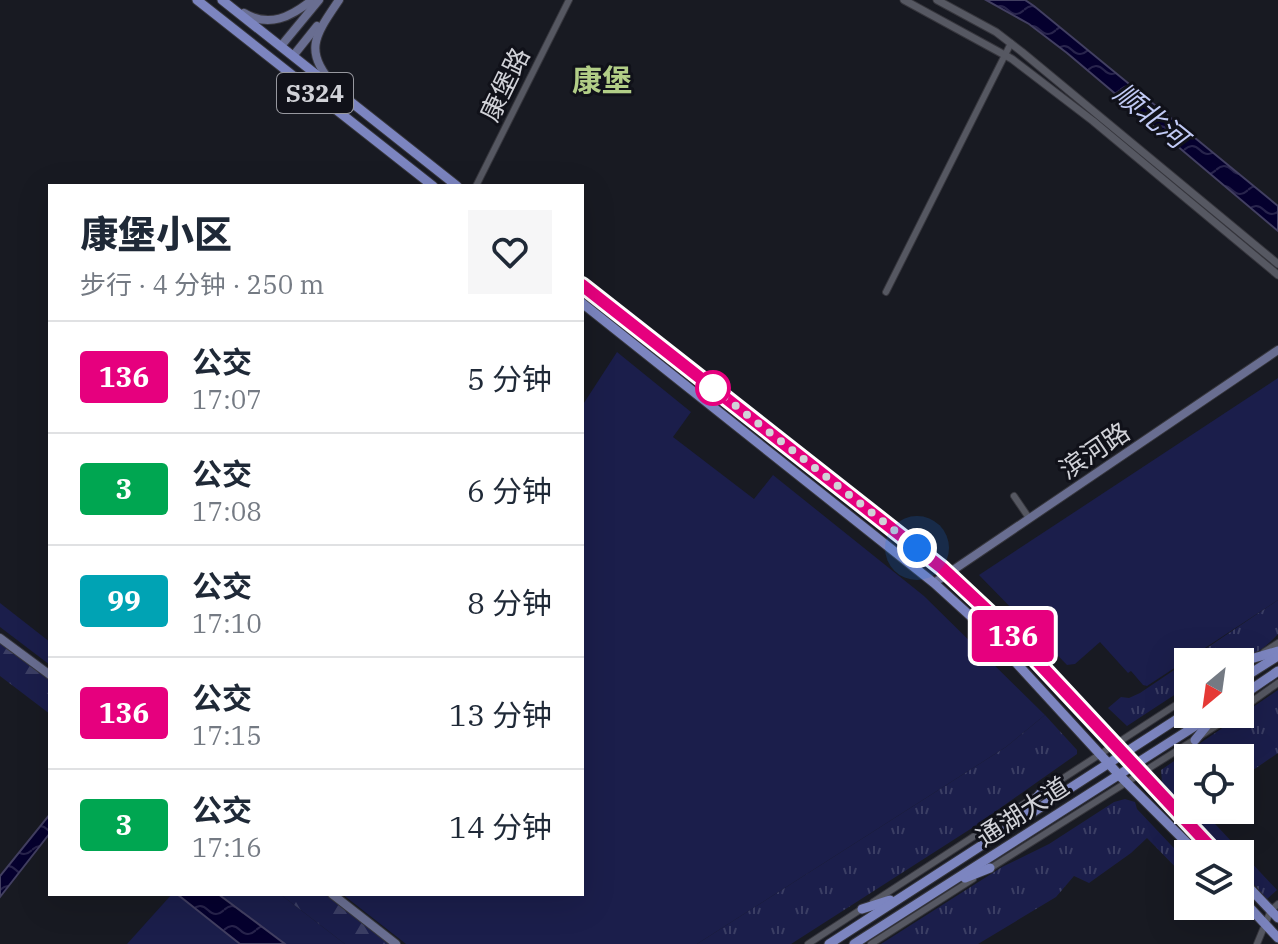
<!DOCTYPE html>
<html lang="zh">
<head>
<meta charset="utf-8">
<style>
	:root { --surface:#fff; --page:#f6f6f7; --text:#1f2937; --muted:#747a83; --line:#e0e1e3 }
	body { margin:0; font-family:"IBM Plex Serif","Noto Sans SC",serif; background:var(--page); color:var(--text); height:100vh; display:flex; flex-direction:column; font-size:30px; white-space:nowrap }
	* { box-sizing:border-box; margin:0 }
	p { font-size:26px; color:var(--muted) }
	.icon { flex:none; width:44px; height:44px; fill:none; stroke:currentColor; stroke-width:2; stroke-linecap:round; stroke-linejoin:round }
	.map { position:relative; flex:1; overflow:hidden }
	.drawer { position:absolute; left:48px; top:184px; width:536px; height:712px; display:flex; flex-direction:column; background:var(--surface); border-radius:0px; box-shadow:0 8px 32px #0002 }
	.drawer>* { flex:none }
	.badge { padding:0 16px; border-radius:6px; font-size:28px; line-height:52px }
	.needle { width:52px; rotate:209deg }
	.fabs { position:absolute; left:1174px; top:648px; display:grid; gap:16px }
	.fabs a { display:grid; place-items:center; width:80px; height:80px; border-radius:0px; background:var(--surface); box-shadow:0 8px 32px #0002; font-size:40px }
	.you { position:absolute; width:40px; height:40px; margin:-20px; border:6px solid #fff; border-radius:50%; background:#1a73e8; box-shadow:0 0 0 12px #1a73e833 }
	.map>.badge { position:absolute; translate:-50% -50%; box-shadow:0 0 0 4px #fff }
	.round { display:grid; place-items:center; flex:none; width:84px; height:84px; border-radius:0px; background:var(--page) }
	.headline { display:flex; align-items:center; justify-content:space-between; height:136px; padding:0 32px }
	h1 { font-size:38px; font-weight:800; line-height:60px }
	ul { padding:0; list-style:none }
	li { display:flex; align-items:center; gap:24px; height:112px; padding:0 32px; border-top:2px solid var(--line) }
	li div { flex:1 }
	li b { display:block; font-size:30px }
	li em { font-style:normal }
	li .badge { min-width:88px; font-weight:700; text-align:center }
	.map>svg:first-child { display:block }
</style>
</head>
<body>
<div class="map">
<svg width="1278" height="944" viewBox="0 0 1278 944">
	<defs>
		<pattern id="forest-firs" width="22" height="20" patternUnits="userSpaceOnUse" patternTransform="scale(2)"><rect width="22" height="20" fill="#1b1e4b"/><path d="M5 1l3.5 6h-7zM16 11l3.5 6h-7z" fill="#3b3e64"/></pattern>
		<pattern id="park-tufts" width="24" height="20" patternUnits="userSpaceOnUse" patternTransform="scale(2)"><rect width="24" height="20" fill="#1b1e4b"/><path d="M3 7l-1-3M5 7V3M7 7l1-3M15 17l-1-3M17 17v-4M19 17l1-3" fill="none" stroke="#3b3e64"/></pattern>
		<pattern id="water-waves" width="16" height="10" patternUnits="userSpaceOnUse" patternTransform="scale(2)"><rect width="16" height="10" fill="#05002e"/><path d="M0 5q4-4 8 0t8 0" fill="none" stroke="#28244c"/></pattern>
	</defs>
	<rect width="100%" height="100%" fill="#181a22"/>
	<g fill="#1b1e4b">
		<path d="M617 352 691 412 673 437 754 499 773 475 924 596 1045 715 1006 747 697 944H406L342 894H582V406Z"/>
		<path d="M1278 378V600L1147 686 1143 685 1131 671 1128 673 1100 642 1075 664 1067 665 979 575Z"/>
		<path d="M0 603 50 642V665L0 627Z"/>
		<path d="M172 894H280L345 944H127Z"/>
	</g>
	<g fill="url(#forest-firs)">
		<path d="M0 643 50 679V714L0 676Z"/>
		<path d="M280 894H328L392 944H345Z"/>
	</g>
	<g fill="url(#park-tufts)">
		<path d="M1278 600V634C1250 665 1226 662 1188 662V686L1127 726 1108 708 1121 697 1129 698 1140 693Z"/>
		<path d="M1278 690V753L1240 779V758H1188V810H1202L1277 890 1267 899 1240 869V854H1226L1162 782 1161 770Z"/>
		<path d="M1045 715 1077 750V754L972 828 791 944H697L1006 747Z"/>
		<path d="M1125 799 1135 802 1137 809 1188 863V880L1147 838 1131 853 1089 883 1074 876 1056 897 978 944H881L1002 867 1049 844 1114 802Z"/>
	</g>
	<g fill="url(#water-waves)" stroke="#423f61" stroke-width="2">
		<path d="M986 0H1025L1034 6 1278 206V231L1067 53 1029 24Z"/>
		<path d="M50 814V833L0 897V876Z"/>
		<path d="M177 894H218L285 944H240Z"/>
	</g>
	<g fill="none" stroke-linecap="round" stroke-linejoin="round">
		<g stroke="#36363d" stroke-width="8">
			<g id="minor">
				<path d="M476 186 569 0"/>
				<path d="M886 292 1011 43"/>
				<path d="M1014 496 1029 518"/>
				<path d="M1264 652 1278 643"/>
				<path d="M1240 667 1255 658"/>
				<path d="M1240 710 1278 683"/>
				<path d="M989 869 1235 714"/>
				<path d="M873 902 1188 697"/>
				<path d="M808 944 863 908"/>
				<path d="M871 944 973 879"/>
				<path d="M1257 944 1271 910 1278 904"/>
			</g>
		</g>
		<g stroke="#36363d" stroke-width="9">
			<g id="tertiary">
				<path d="M904 0 1012 59 1093 121 1278 275"/>
				<path d="M937 0 996 32 1022 52 1278 264"/>
			</g>
		</g>
		<g stroke="#36363d" stroke-width="10">
			<g id="secondary">
				<path d="M244 13C269 28 291 17 312 0"/>
				<path d="M281 46 319 0"/>
				<path d="M293 56 317 26"/>
				<path d="M334 85C302 51 316 34 339 0"/>
				<path d="M934 583 1278 350"/>
				<path d="M0 638 50 675"/>
				<path d="M332 894 396 944"/>
			</g>
		</g>
		<g stroke="#36363d" stroke-width="11">
			<g id="primary">
				<path d="M197 0 433 186"/>
				<path d="M222 0 457 186"/>
				<path d="M582 285 942 568 1005 627 1217 854"/>
				<path d="M582 303 934 583 988 632 1120 776 1198 854"/>
				<path d="M1254 658 1278 651"/>
				<path d="M1240 680 1278 656"/>
				<path d="M1240 697 1278 671"/>
				<path d="M1195 740 1213 718"/>
				<path d="M1021 816 1045 788"/>
				<path d="M965 878 990 868"/>
				<path d="M1240 878 1278 918"/>
				<path d="M1240 897 1278 938"/>
				<path d="M862 909 890 900"/>
				<path d="M829 944 1188 712"/>
				<path d="M854 944 1214 714"/>
			</g>
		</g>
		<use href="#minor" stroke="#565862" stroke-width="6"/>
		<use href="#tertiary" stroke="#565862" stroke-width="7"/>
		<use href="#secondary" stroke="#696e91" stroke-width="8"/>
		<use href="#primary" stroke="#7c85c0" stroke-width="9"/>
	</g>
	<g fill="none" stroke-linecap="round" stroke-linejoin="round">
		<g stroke="#fff" stroke-width="18">
			<path id="line" d="M582 285 942 568 1005 627 1217 854"/>
		</g>
		<use href="#line" stroke="#e6007e" stroke-width="12"/>
		<path stroke="#d1d2d8" stroke-width="8" stroke-dasharray="0 14.4" d="M713 388 917 548"/>
	</g>
	<circle fill="#fff" stroke="#e6007e" stroke-width="4" cx="713" cy="388" r="16"/>
	<g text-anchor="middle" dominant-baseline="central" stroke-width="6" stroke-linejoin="round" paint-order="stroke">
		<rect fill="#101119" stroke="#97989f" stroke-width="2" x="277" y="73" width="76" height="40" rx="6"/>
		<g font-size="24" font-weight="bold" fill="#d1d2d8">
			<text x="315" y="93">S324</text>
		</g>
		<g font-size="26" fill="#d1d2d8" stroke="#101119">
			<text transform="translate(504 84) rotate(-64)">康堡路</text>
			<text transform="translate(1094 450) rotate(-34)">滨河路</text>
			<text transform="translate(1022 811) rotate(-33)">通湖大道</text>
		</g>
		<g font-size="28" font-style="italic" fill="#c1caf5" stroke="#101119">
			<text transform="translate(1151 115) rotate(39)">顺北河</text>
		</g>
		<g font-size="30" font-weight="bold" fill="#b2ce87" stroke="#101119">
			<text x="602" y="79">康堡</text>
		</g>
	</g>
</svg>
<div class="fabs">
<a><svg class="needle" viewBox="-14 -14 28 28"><path d="M0-13l5 13h-10z" fill="#e53935"/><path d="M0 13l5-13h-10z" fill="#747a83"/></svg></a>
<a><svg class="icon" aria-label="locate" viewBox="0 0 24 24"><circle cx="12" cy="12" r="6"/><path d="M12 2v4M12 18v4M2 12h4M18 12h4"/></svg></a>
<a><svg class="icon" aria-label="layers" viewBox="0 0 24 24"><path d="M12 4l9 5-9 5-9-5zM3 14l9 5 9-5"/></svg></a>
</div>
<div class="you" style="left:917px;top:548px"></div>
<b class="badge" style="left:1013px;top:636px;background:#e6007e;color:#fff">136</b>
<section class="drawer">
<div class="headline"><div><h1>康堡小区</h1><p>步行 · 4 分钟 · 250 m</p></div><a class="round"><svg class="icon" aria-label="heart" viewBox="0 0 24 24"><path d="M12 20l-8-8c-3-5 5-10 8-4 3-6 11-1 8 4z"/></svg></a></div>
<ul>
<li><span class="badge" style="background:#e6007e;color:#fff">136</span><div><b>公交</b><p>17:07</p></div><em>5 分钟</em></li>
<li><span class="badge" style="background:#00a651;color:#fff">3</span><div><b>公交</b><p>17:08</p></div><em>6 分钟</em></li>
<li><span class="badge" style="background:#00a3b4;color:#fff">99</span><div><b>公交</b><p>17:10</p></div><em>8 分钟</em></li>
<li><span class="badge" style="background:#e6007e;color:#fff">136</span><div><b>公交</b><p>17:15</p></div><em>13 分钟</em></li>
<li><span class="badge" style="background:#00a651;color:#fff">3</span><div><b>公交</b><p>17:16</p></div><em>14 分钟</em></li>
</ul>
</section>
</div>
</body>
</html>
